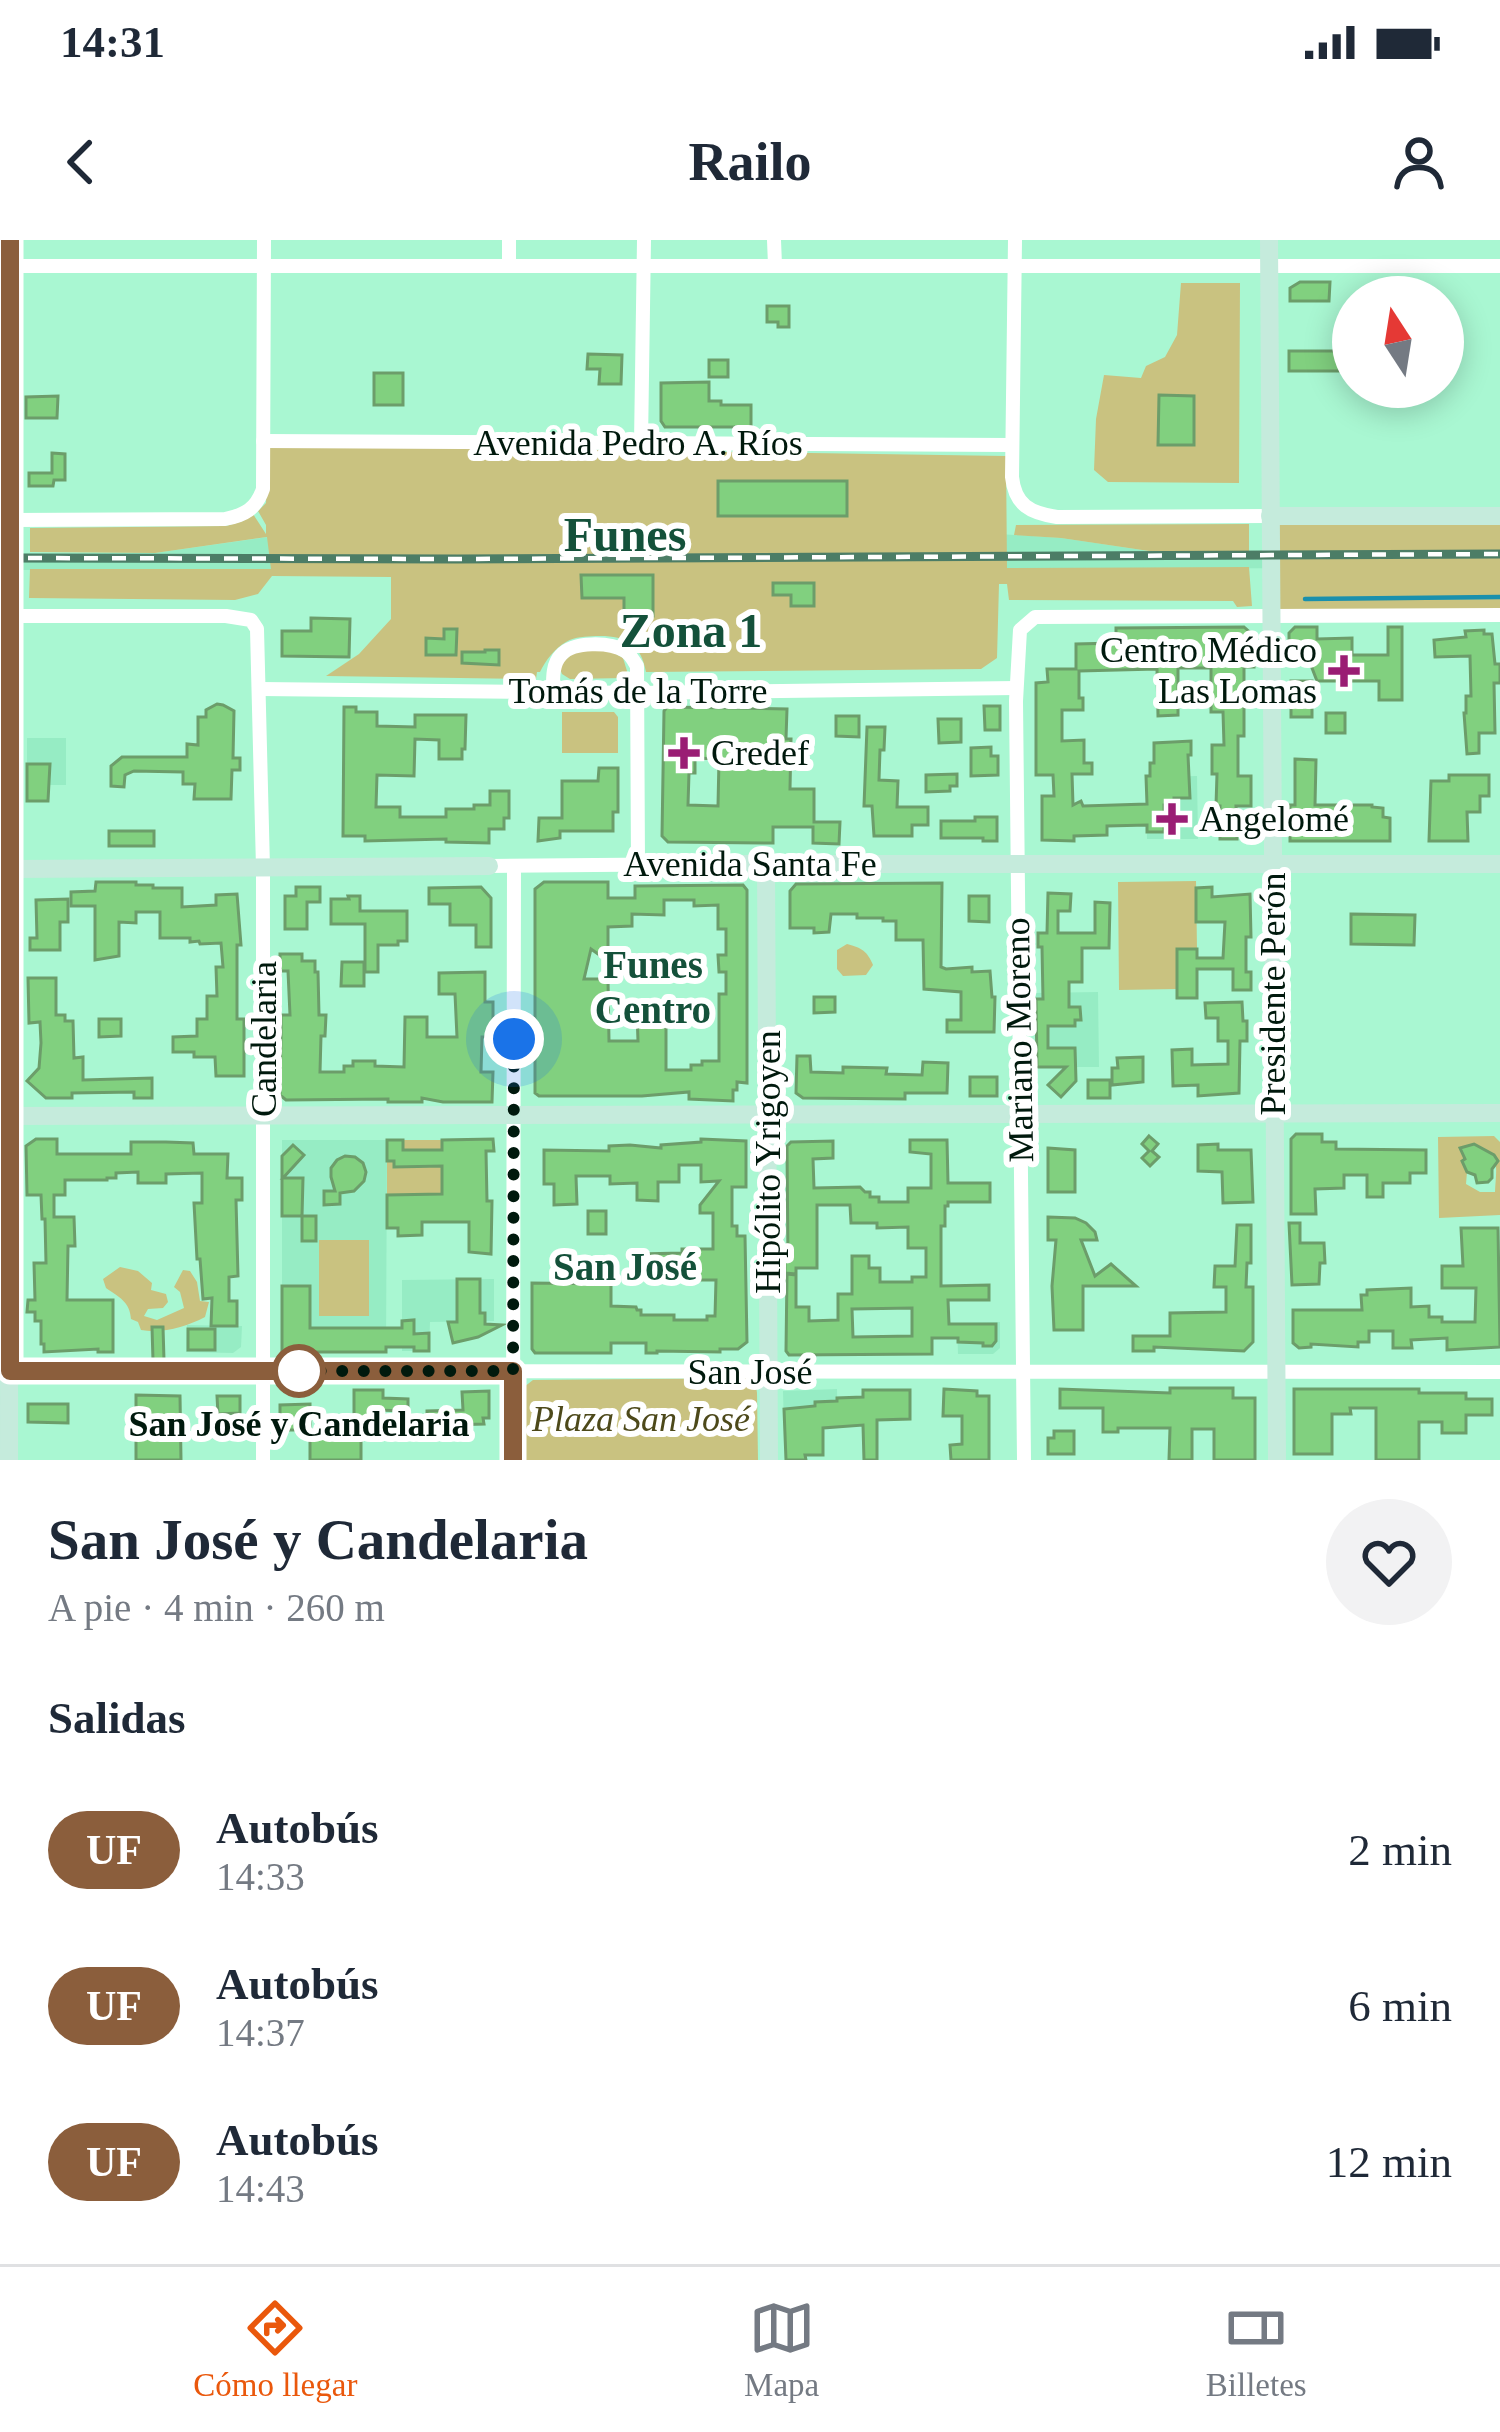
<!DOCTYPE html>
<html lang="es">
<head>
<meta charset="utf-8">
<style>
	:root { --surface:#fff; --page:#f2f2f3; --text:#1f2937; --muted:#747a83; --line:#e0e1e3; --accent:#ea580c }
	body { margin:0; font-family:Georgia,serif; background:var(--page); color:var(--text); height:100vh; display:flex; flex-direction:column; font-size:45px; white-space:nowrap }
	* { box-sizing:border-box; margin:0 }
	p { font-size:39px; color:var(--muted) }
	.icon { flex:none; width:66px; height:66px; fill:none; stroke:currentColor; stroke-width:2; stroke-linecap:round; stroke-linejoin:round }
	.map { position:relative; height:1220px; overflow:hidden }
	.drawer { display:flex; flex-direction:column; background:var(--surface); flex:1 }
	.drawer>* { flex:none }
	.badge { padding:0 24px; border-radius:39px; font-size:42px; line-height:78px }
	.needle { width:78px; rotate:348deg }
	.fabs { position:absolute; left:1332px; top:36px; display:grid; gap:24px }
	.fabs a { display:grid; place-items:center; width:132px; height:132px; border-radius:50%; background:var(--surface); box-shadow:0 6px 30px #0003; font-size:60px }
	.you { position:absolute; width:60px; height:60px; margin:-30px; border:9px solid #fff; border-radius:50%; background:#1a73e8; box-shadow:0 0 0 18px #1a73e833 }
	.map>.badge { position:absolute; translate:-50% -50%; box-shadow:0 0 0 6px #fff }
	h2 { padding:0 48px; font-size:45px; line-height:108px }
	.round { display:grid; place-items:center; flex:none; width:126px; height:126px; border-radius:63px; background:var(--page) }
	.head { display:flex; align-items:center; justify-content:space-between; height:204px; padding:0 48px }
	h1 { font-size:57px; font-weight:700; line-height:90px }
	ul { padding:0; list-style:none }
	li { display:flex; align-items:center; gap:36px; height:156px; padding:0 48px }
	li div { flex:1 }
	li b { display:block; font-size:45px }
	li em { font-style:normal }
	li .badge { min-width:132px; font-weight:700; text-align:center }
	.status { display:flex; justify-content:space-between; align-items:center; height:84px; padding:0 60px; background:var(--surface); direction:ltr }
	.status svg { height:33px; fill:currentColor }
	header { display:flex; justify-content:space-between; align-items:center; height:156px; padding:0 48px; background:var(--surface); font-size:54px; font-weight:700 }
	.tab-bar { display:flex; justify-content:space-around; align-items:center; height:168px; border-top:3px solid var(--line); background:var(--surface); font-size:33px; color:var(--muted) }
	.tab-bar a { display:grid; justify-items:center; gap:6px }
	.tab-bar .active { color:var(--accent) }
	.map>svg:first-child { display:block }
</style>
</head>
<body>
<div class="status"><b>14:31</b><svg viewBox="0 0 49 12"><path d="M0 12V9h3v3zM5 12V6h3v6zM10 12V3h3v9zM15 12V0h3v12zM26 1h20v11H26zM47 4h2v5h-2z"/></svg></div>
<header><svg class="icon" aria-label="back" viewBox="0 0 24 24"><path d="M15 5l-7 7 7 7"/></svg>Railo<svg class="icon" aria-label="person" viewBox="0 0 24 24"><circle cx="12" cy="8" r="4"/><path d="M4 21q1-7 8-7t8 7"/></svg></header>
<div class="map">
<svg width="1500" height="1220" viewBox="0 0 1500 1220">
	<rect width="100%" height="100%" fill="#a9f7d2"/>
	<g fill="#96ecc4">
		<path d="M984 293 1061 298 1149 311 1500 310V328L0 330V313H155L268 297Z"/>
		<rect x="27" y="498" width="39" height="47"/>
		<path d="M1197 536 1198 599H1147L1146 537Z"/>
		<path d="M1098 752 1099 827H1037L1036 753Z"/>
		<path d="M282 900H387L386 1112H282Z"/>
		<path d="M494 1039V1081L430 1082 429 1111H402V1040Z"/>
		<path d="M1000 1082V1108L993 1114H958L957 1083Z"/>
		<path d="M187 1085 242 1086 241 1107 233 1113 186 1112Z"/>
		<path d="M837 1149 838 1188 784 1190 783 1151Z"/>
	</g>
	<g fill="#c9c280" fill-rule="evenodd">
		<path d="M1181 43H1240L1239 243 1108 242 1094 230 1096 179 1104 135 1141 138 1146 126 1165 117 1177 95Z"/>
		<path d="M268 205 1006 216 1007 328 1249 327 1252 366 1237 367 1233 361 1009 360 1007 344H999L997 418 981 429 646 432C641 403 624 395 596 396 585 397 576 396 566 402 554 409 546 420 540 432H537L536 439 326 436 359 414 391 379V337L272 336 258 354 235 360 29 358 30 329H271L267 297 155 313 30 312V288L226 286 243 281 253 274 266 294V285L258 271 266 263Z"/>
		<path d="M1270 276H1500V375L1271 376Z"/>
		<path d="M1249 284V311H1149L1061 298 1014 295 1016 285Z"/>
		<path d="M609 410 623 418 627 431 625 438 570 439 562 434 559 426 575 411Z"/>
		<path d="M562 472H614L618 477V513H562Z"/>
		<path d="M1196 641 1197 709 1177 710V749L1119 750 1118 642Z"/>
		<path d="M847 704C862 708 867 711 873 725L866 735 843 736 837 729V710Z"/>
		<path d="M1494 896 1500 902V975L1439 978 1438 897ZM1474 904C1500 920 1497 920 1495 952H1480L1466 944 1467 932 1462 921 1465 919 1461 909Z"/>
		<path d="M387 900H442L443 955H387Z"/>
		<rect x="319" y="1000" width="50" height="76"/>
		<path d="M120 1027 138 1031 152 1043 151 1050 166 1054 168 1062 163 1068 148 1069 144 1076 157 1080 184 1068 180 1052 174 1047 183 1030 190 1031 197 1042 200 1061 209 1062 205 1077C186 1087 162 1094 141 1090L138 1082 131 1079C130 1062 119 1057 106 1048L103 1039Z"/>
		<path d="M748 1138 756 1146 757 1153 758 1220H525L524 1147 533 1140Z"/>
	</g>
	<g fill="none" stroke-linecap="round" stroke-linejoin="round">
		<path stroke="#1a90ad" stroke-width="4.5" d="M1305 359 1500 357"/>
	</g>
	<g fill="#81d07f" stroke="#6c9d6a" stroke-width="3" fill-rule="evenodd">
		<path d="M1300 42H1330L1329 61H1290V48Z"/>
		<path d="M767 66H789V87H778V82H767Z"/>
		<rect x="1289" y="111" width="64" height="20"/>
		<path d="M588 114 622 115 621 144H599L600 129H587Z"/>
		<rect x="709" y="120" width="19" height="17"/>
		<rect x="374" y="133" width="29" height="32"/>
		<path d="M709 142V161H721V165H751V187H665L661 181V143Z"/>
		<path d="M1159 155 1194 156V205H1158Z"/>
		<path d="M58 156 57 178H26V157Z"/>
		<path d="M52 213 65 214V240H54L53 246H29V233H52Z"/>
		<rect x="718" y="241" width="129" height="35"/>
		<path d="M581 335H653V376L624 377V358H582Z"/>
		<path d="M773 343H814V366H791V355H773Z"/>
		<path d="M311 378 350 379 349 417 282 416V391H311Z"/>
		<path d="M1244 387 1254 396V427H1244V496H1238V536H1251V566H1236L1237 599H1220V566H1216L1217 534H1212V505H1224L1223 472H1211V428H1178V475L1158 476 1157 429 1079 431V458H1083V470H1062V501L1084 500V523H1092V534H1072L1073 565 1081 561 1083 566 1147 564 1146 536H1150V523H1154V503L1191 501V515H1188L1190 558H1174V565H1164V592H1147V585L1107 586V595L1074 596V601L1042 600V556H1054L1053 535H1036V443L1048 442 1047 429H1076V404L1116 403V388Z"/>
		<path d="M1295 387H1317V399L1352 398V415H1388V387H1402V460H1379V441H1317L1307 415H1289V393Z"/>
		<path d="M444 389H457L456 415H426V398L444 399Z"/>
		<path d="M1484 390V394H1492L1495 424H1500V443H1494L1495 493H1479V513L1467 514 1464 473H1466V456H1471L1470 416 1435 417 1434 400 1466 397 1465 391Z"/>
		<path d="M485 410H499V425L462 423V412H485Z"/>
		<rect x="1291" y="441" width="21" height="36"/>
		<path d="M217 464 223 465 234 471 233 518H240V530H232L231 559H194L195 544H183V532L134 531 125 535 124 547 111 546V526L122 517H187V504L198 505V477H206V470Z"/>
		<path d="M984 466H1000V490H985Z"/>
		<path d="M344 467H356V472H377V486L415 487V475H466L465 509H462V519H439V500L415 499 414 536 377 535 376 567H400V577H446V569H474V565H490V551H509V578H504V589H489V603L446 602V599L365 601V596H343Z"/>
		<path d="M667 467 787 469 786 499H791L790 549H814V582H840L839 604 813 603V587H773V603L668 602 662 596 664 471ZM695 518 719 519 718 566 688 565 689 533H695Z"/>
		<rect x="1326" y="473" width="19" height="20"/>
		<path d="M836 476H859V497L836 496Z"/>
		<path d="M938 479H961V502L939 503Z"/>
		<path d="M867 487H885L884 510H880L879 540 898 541 897 567H928V585H912V596H874L872 566H864Z"/>
		<path d="M991 507V516H998V535L971 536V508Z"/>
		<path d="M1295 519 1316 520 1315 565H1372V567L1383 568V577L1390 578V601H1290V565H1295Z"/>
		<path d="M27 524H50L48 561H27Z"/>
		<path d="M599 528H618V572H613V591H560V598L538 601 539 578H562V541H598Z"/>
		<path d="M957 534V546H950V551L926 552V535Z"/>
		<path d="M1449 535H1489V556H1480V572H1467L1468 601H1429L1431 541H1449Z"/>
		<path d="M975 577H997V601H983V598H941V581H975Z"/>
		<rect x="109" y="591" width="45" height="15"/>
		<path d="M96 642H136V645H153V648H182V667L216 665V655L237 654 241 705H237V779H244V836H216L215 817H194V812H173V797L197 796V779H207V756H217L216 727H223L221 703 200 704 199 701 190 702V698H160V672H136V683L119 682V716L95 720V666H71V652L95 651Z"/>
		<path d="M544 642H608V658H635V646L743 645 747 650V843L737 842V850H733V861L689 859V852L642 856H539L535 853V649ZM664 660H694V666L718 665V689H726V715H718L719 732H726V754H719V821H702V825H691V830H666V773H637L638 801H609L608 739H584L591 709 608 721V687L632 686V674L664 675Z"/>
		<path d="M942 643 941 727 946 729 972 727V732L990 731 992 757H995L994 792H947V780H961V752L924 749 923 700H896V681H883V678H857V674H831L829 692 814 693V688H790V651L796 644Z"/>
		<path d="M296 647H320V662H307V689H285V656H296Z"/>
		<path d="M481 647 491 658V707H476V685H450V664H429V648Z"/>
		<path d="M1212 647V657L1250 654 1251 697H1246V732H1251V750H1233V729H1197V758H1177V709H1197V718H1223L1225 682H1196V648Z"/>
		<path d="M1048 653 1071 654 1070 671H1058V693H1095V662L1110 663 1109 708H1082V742H1069V767H1080L1081 780H1075V786H1048V808H1075L1076 841 1061 857 1048 845 1066 827H1037L1036 759H1043L1042 707H1038V693H1047Z"/>
		<path d="M348 656H360V671H407V701H398V705H378V732H365V684H331V659H349Z"/>
		<path d="M969 656H989V682L969 681Z"/>
		<path d="M68 659V682H60V710H30V698H37L36 660Z"/>
		<path d="M1351 674 1415 675 1414 705 1351 704Z"/>
		<path d="M280 714H302V721H315V732H318L319 775H326L325 796H321L320 832H344V826H353V821H375V826L404 827 405 777H427V797H457L455 754H439V733L485 732V762H493V797H482L481 832H493L492 862H443L422 858V862H388V859L286 860 280 855 281 795V775H290L288 731H280Z"/>
		<path d="M342 722H364V746H341Z"/>
		<path d="M28 738H56V775H65V781H73L74 818 83 817V840L152 838V858H134V852L72 853V858H46L27 841 39 828 41 803 40 782 29 783Z"/>
		<path d="M814 757H835V772L814 773Z"/>
		<path d="M1242 762 1243 781H1247V801H1240L1239 853 1198 856V845L1173 846 1172 810 1192 809V825L1228 824V801H1218V778H1206L1205 763Z"/>
		<path d="M99 779H121V796L99 797Z"/>
		<path d="M797 816H810L811 832 843 833V827L887 828 886 834 922 835 923 822 948 823 947 853H905V859L803 858 796 853Z"/>
		<path d="M1143 817V842L1112 845V828H1118L1117 818Z"/>
		<rect x="970" y="837" width="27" height="19"/>
		<rect x="1088" y="840" width="22" height="18"/>
		<path d="M1296 894H1322V902H1336V909L1426 910V933H1410V943H1383V957H1367V935H1344V948L1315 949 1316 974H1291V899Z"/>
		<path d="M1149 896 1158 904 1152 911 1159 917 1150 926 1142 918 1149 911 1142 904Z"/>
		<path d="M36 899H57V914H131V902H166L193 903 194 914H228L227 938H242V960H236L238 1036 229 1037V1061H237V1086H211L212 1058 203 1059 200 1019H197L194 963H202V933L166 934V943H138V932L116 933V938H107V940H65V955H54V977H74L75 1006H68L67 1060H113V1112H98V1109L44 1112V1104H41V1081H35V1072H27L28 1060H35L34 1023H46L45 979H42L41 955H27L26 906Z"/>
		<path d="M493 899 494 911H486L487 961H492L491 1014 469 1012V982H422V995L398 996V988H387V955L442 954V926L394 927V921H387V900H403V910H442V900Z"/>
		<path d="M701 899 746 901V947H732V986H737V996H745L747 1102 738 1109H720V1112L657 1111V1113H646V1103H611V1113H535L532 1109V1043L611 1044V1066L636 1067 637 1070H641V1075H674V1080H707V1076H715L716 1040H682V1035H659L658 1027H639V1014L682 1013V1009H713V973H700V965L719 941 701 942V925H679V942H658V961L637 960V943L610 944V936H576L577 964 554 965V944H544V910L609 911V906L630 905 661 908V905L701 902Z"/>
		<path d="M910 900H947L948 943H990V962H948V966H945V986H941V1046L989 1045V1060H948L949 1084H996V1101L992 1106H983V1103L958 1102V1098H932V1114L789 1115 786 1111 787 1034 796 1035V1067H809V1081L838 1080V1054H852V1016H869V1028H880V1042H912V1037H926V1008H908V987L877 988V983H851L850 965H817V1028H796V1034L785 1033V1021H788L787 906 791 902 833 901V918L813 919 814 948 860 947 865 952H870V957H879V962H908V948H931V914L910 912ZM912 1068V1096L853 1097 852 1069Z"/>
		<path d="M1218 904V910H1251L1253 962 1223 963 1222 932 1198 931V905Z"/>
		<path d="M1474 904 1494 915 1498 921 1492 929V938L1488 942 1477 943 1475 935 1467 932 1462 921 1465 919 1460 908Z"/>
		<path d="M293 905 304 915 283 938H303L302 976H282V916Z"/>
		<path d="M1048 908 1075 910V952H1048Z"/>
		<path d="M345 916 355 917 363 923 366 932 364 941 354 951 340 953V964L324 965V951H335L331 937V928L337 920Z"/>
		<rect x="588" y="971" width="18" height="23"/>
		<rect x="302" y="976" width="14" height="25"/>
		<path d="M1048 977 1075 978 1086 983 1095 992 1097 1000H1081L1095 1036 1111 1024 1136 1046H1083V1090H1054L1052 1046 1056 1000H1048Z"/>
		<path d="M1289 983H1300V1003H1324L1325 1023H1320L1319 1044 1292 1045Z"/>
		<path d="M1237 985H1251V1023H1247L1246 1047H1253V1102L1244 1111 1154 1107V1111H1133V1096H1170V1073L1226 1072V1047H1214L1215 1026H1235Z"/>
		<path d="M1461 988H1498L1500 1107 1447 1110V1098L1411 1100 1412 1108H1393V1091H1369V1102H1358V1107L1311 1104V1107L1299 1108 1293 1103V1070H1362L1361 1055H1367V1050L1411 1048V1067L1429 1066V1077H1442V1082H1475L1476 1048H1442V1026H1463Z"/>
		<path d="M457 1039H480V1073H485V1084L502 1085 478 1097 453 1103 448 1082H457Z"/>
		<path d="M282 1046H310V1088H402V1081L414 1080V1094L429 1093V1111H414V1107H386V1112H282Z"/>
		<path d="M152 1087H163L164 1120H153Z"/>
		<rect x="188" y="1089" width="27" height="21"/>
		<path d="M1170 1148H1233V1158H1255V1220H1214V1189H1192V1220H1169L1170 1188H1118V1192H1103V1168H1060V1149L1170 1153Z"/>
		<path d="M944 1149 977 1151V1156H989V1220H951L950 1205 962 1204V1176H943Z"/>
		<path d="M1294 1149H1419V1153H1466V1159H1492V1175H1466V1193H1442V1182H1419V1220H1376V1168H1350L1351 1174H1332V1214H1294Z"/>
		<path d="M354 1150H383V1158L408 1159V1171L376 1170V1180L361 1181V1220H310V1190H334V1177H354Z"/>
		<path d="M863 1150H910V1179L877 1180V1220H864L863 1185 823 1188V1215H805L806 1220H786L784 1169 815 1166V1162L837 1161V1158L863 1157Z"/>
		<path d="M489 1151V1178H483L484 1184 447 1185V1198H427V1171L463 1170 462 1152Z"/>
		<path d="M136 1155 180 1156 181 1220H136Z"/>
		<path d="M217 1156H240V1173L218 1174Z"/>
		<path d="M28 1164H68V1183L28 1182Z"/>
		<path d="M310 1164V1190H280V1165Z"/>
		<path d="M1054 1191H1074V1214H1048V1198H1054Z"/>
	</g>
	<g fill="none" stroke-linecap="round" stroke-linejoin="round">
		<g stroke="#fff" stroke-width="14">
			<path d="M774 0 775 25"/>
			<path d="M1015 0 1012 237C1015 265 1030 273 1057 277L1270 276"/>
			<path d="M509 25V0"/>
			<path d="M0 26H1500"/>
			<path d="M263 201 1012 205"/>
			<path d="M641 203 644 0"/>
			<path d="M10 280 225 279C245 275 256 269 263 249L264 0"/>
			<path d="M9 376H226L251 380 257 389 263 628V1220"/>
			<path d="M261 449 639 453 1016 448"/>
			<path d="M553 452C553 440 552 424 561 415 573 401 610 402 625 411 631 415 633 420 637 426L638 625"/>
			<path d="M489 626 712 624"/>
			<path d="M10 1131 1500 1132"/>
			<path d="M513 1220 514 626"/>
			<path d="M1024 1220 1016 461 1020 390 1035 377 1500 375"/>
		</g>
		<g stroke="#c5ebdc" stroke-width="18">
			<path d="M1269 0 1277 1220"/>
			<path d="M1270 276H1500"/>
			<path d="M712 624H1500"/>
			<path d="M766 624 769 1220"/>
			<path d="M11 629 489 626"/>
			<path d="M0 876 1500 873"/>
			<path d="M9 1220 10 0"/>
		</g>
		<g stroke="#4c7d66" stroke-width="9">
			<path id="rail" d="M0 318 457 319 1500 314"/>
		</g>
		<use href="#rail" stroke="#fff" stroke-width="4.5" stroke-dasharray="14" stroke-linecap="butt"/>
	</g>
	<g fill="none" stroke-linecap="round" stroke-linejoin="round">
		<g stroke="#fff" stroke-width="27">
			<path id="line" d="M10 0V1131H513V1220"/>
		</g>
		<use href="#line" stroke="#8b5e3c" stroke-width="18"/>
		<path stroke="#00190d" stroke-width="12" stroke-dasharray="0 21.6" d="M299 1131H513L514 799"/>
	</g>
	<g fill="#9a1d74" stroke="#fff" stroke-width="4.5">
		<path d="M1338 413h12v12h12v12h-12v12h-12v-12h-12v-12h12z"/>
		<path d="M678 495h12v12h12v12h-12v12h-12v-12h-12v-12h12z"/>
		<path d="M1166 561h12v12h12v12h-12v12h-12v-12h-12v-12h12z"/>
	</g>
	<circle fill="#fff" stroke="#8b5e3c" stroke-width="6" cx="299" cy="1131" r="24"/>
	<g text-anchor="middle" dominant-baseline="central" stroke-width="12" stroke-linejoin="round" paint-order="stroke">
		<g font-size="36" fill="#00190d" stroke="#fff">
			<text x="638" y="203">Avenida Pedro A. Ríos</text>
			<text x="638" y="451">Tomás de la Torre</text>
			<text x="750" y="624">Avenida Santa Fe</text>
			<text transform="translate(1273 754) rotate(-90)">Presidente Perón</text>
			<text transform="translate(264 799) rotate(-90)">Candelaria</text>
			<text transform="translate(1019 800) rotate(-91)">Mariano Moreno</text>
			<text transform="translate(768 922) rotate(-90)">Hipólito Yrigoyen</text>
			<text x="750" y="1132">San José</text>
		</g>
		<g font-size="36" fill="#00190d" stroke="#fff" text-anchor="start">
			<text x="1317" y="410" text-anchor="end">Centro Médico<tspan x="1317" dy="41">Las Lomas</tspan></text>
			<text x="711" y="513">Credef</text>
			<text x="1199" y="579">Angelomé</text>
		</g>
		<g font-size="36" font-style="italic" fill="#4d491a" stroke="#fff">
			<text x="641" y="1179">Plaza San José</text>
		</g>
		<g font-size="36" font-weight="bold" fill="#00190d" stroke="#fff">
			<text x="299" y="1184">San José y Candelaria</text>
		</g>
		<g font-size="39" font-weight="bold" fill="#14513a" stroke="#fff">
			<text x="653" y="724">Funes<tspan x="653" dy="45">Centro</tspan></text>
			<text x="625" y="1026">San José</text>
		</g>
		<g font-size="48" font-weight="bold" fill="#14513a" stroke="#fff">
			<text x="625" y="294">Funes</text>
			<text x="691" y="390">Zona 1</text>
		</g>
	</g>
</svg>
<div class="fabs">
<a><svg class="needle" viewBox="-14 -14 28 28"><path d="M0-13l5 13h-10z" fill="#e53935"/><path d="M0 13l5-13h-10z" fill="#747a83"/></svg></a>
</div>
<div class="you" style="left:514px;top:799px"></div>
</div>
<section class="drawer">
<div class="head"><div><h1>San José y Candelaria</h1><p>A pie · 4 min · 260 m</p></div><a class="round"><svg class="icon" aria-label="heart" viewBox="0 0 24 24"><path d="M12 20l-8-8c-3-5 5-10 8-4 3-6 11-1 8 4z"/></svg></a></div>
<h2>Salidas</h2>
<ul>
<li><span class="badge" style="background:#8b5e3c;color:#fff">UF</span><div><b>Autobús</b><p>14:33</p></div><em>2 min</em></li>
<li><span class="badge" style="background:#8b5e3c;color:#fff">UF</span><div><b>Autobús</b><p>14:37</p></div><em>6 min</em></li>
<li><span class="badge" style="background:#8b5e3c;color:#fff">UF</span><div><b>Autobús</b><p>14:43</p></div><em>12 min</em></li>
</ul>
</section>
<nav class="tab-bar">
<a class="active"><svg class="icon" aria-label="directions" viewBox="0 0 24 24"><path d="M12 3l9 9-9 9-9-9zM9 14v-3h6M13 9l2 2-2 2"/></svg>Cómo llegar</a>
<a><svg class="icon" aria-label="map" viewBox="0 0 24 24"><path d="M3 6l6-2 6 2 6-2v14l-6 2-6-2-6 2zM9 4v14M15 6v14"/></svg>Mapa</a>
<a><svg class="icon" aria-label="tickets" viewBox="0 0 24 24"><path d="M3 7h18v10H3zM15 7v10"/></svg>Billetes</a>
</nav>
</body>
</html>
